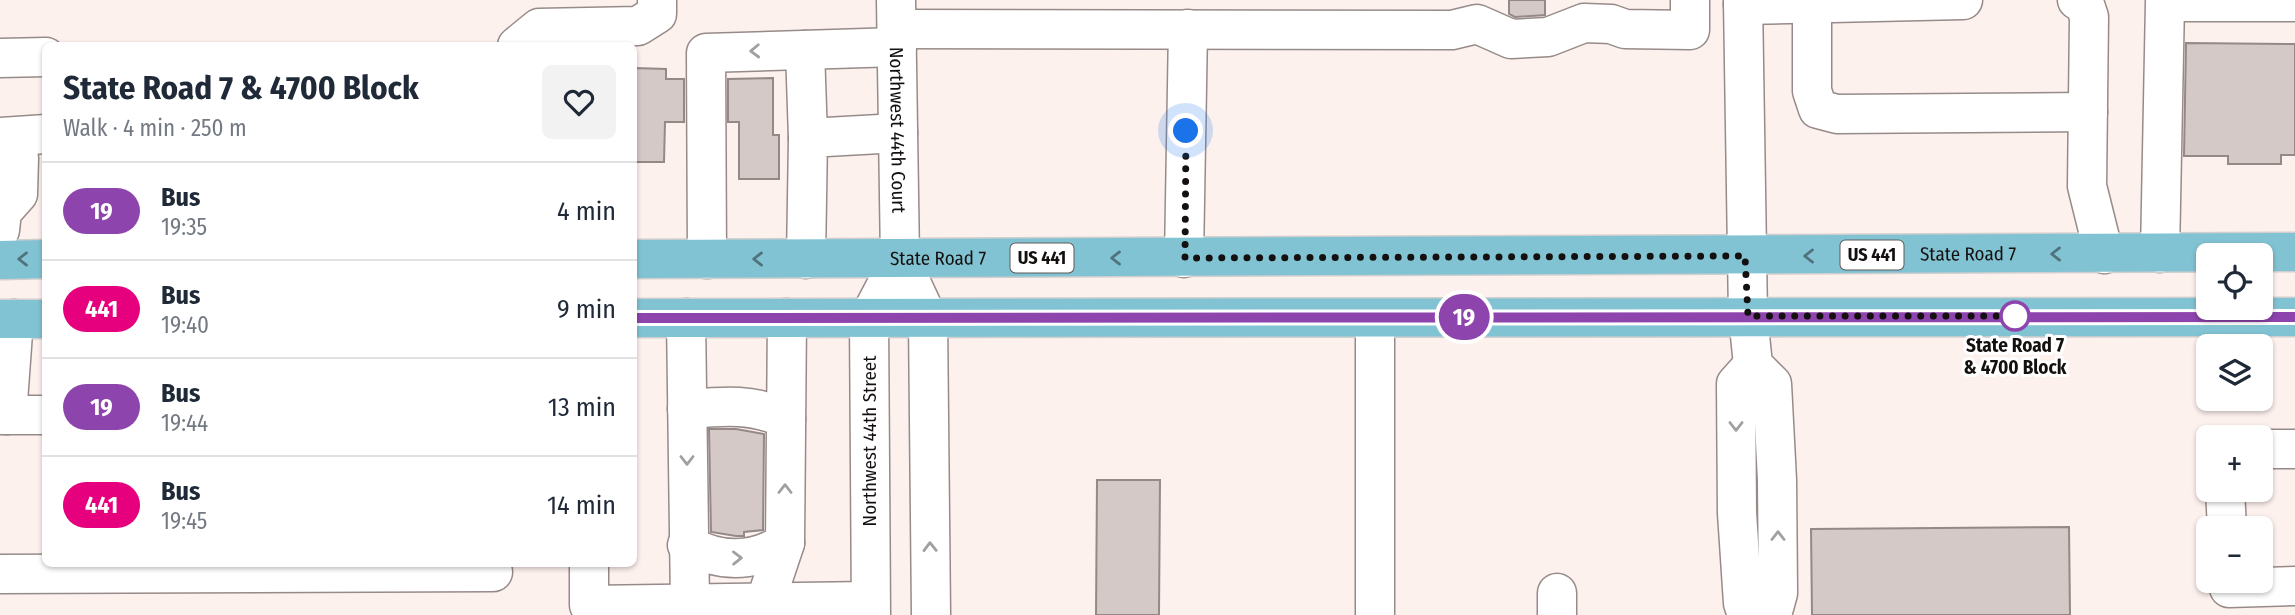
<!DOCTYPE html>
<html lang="en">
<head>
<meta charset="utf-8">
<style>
	:root { --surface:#fff; --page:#f2f2f3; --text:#1f2937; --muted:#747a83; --line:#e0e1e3 }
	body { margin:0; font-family:"Fira Sans Condensed",sans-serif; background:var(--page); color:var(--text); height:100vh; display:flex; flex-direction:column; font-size:26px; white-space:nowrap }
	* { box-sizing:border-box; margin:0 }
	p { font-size:23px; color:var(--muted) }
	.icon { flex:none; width:38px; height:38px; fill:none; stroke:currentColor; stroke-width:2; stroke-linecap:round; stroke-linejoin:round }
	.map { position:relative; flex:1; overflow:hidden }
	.details { position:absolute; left:42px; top:42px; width:595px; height:525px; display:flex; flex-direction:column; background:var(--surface); border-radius:10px; box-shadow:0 2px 5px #0004 }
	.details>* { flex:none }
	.badge { padding:0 14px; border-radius:23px; font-size:24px; line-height:46px }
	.controls { position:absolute; left:2196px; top:243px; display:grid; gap:14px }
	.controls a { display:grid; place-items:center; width:77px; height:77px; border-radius:10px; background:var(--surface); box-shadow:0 2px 5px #0004; font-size:35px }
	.you { position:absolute; width:35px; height:35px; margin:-18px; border:5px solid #fff; border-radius:50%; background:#1a73e8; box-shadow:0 0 0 10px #1a73e833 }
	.map>.badge { position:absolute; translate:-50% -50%; box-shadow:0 0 0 4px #fff }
	.round { display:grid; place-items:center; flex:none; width:74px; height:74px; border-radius:10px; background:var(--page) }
	.summary { display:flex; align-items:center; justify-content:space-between; height:119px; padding:0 21px }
	h1 { font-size:33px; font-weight:700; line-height:52px }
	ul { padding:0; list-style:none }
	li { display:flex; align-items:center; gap:21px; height:98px; padding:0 21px; border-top:2px solid var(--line) }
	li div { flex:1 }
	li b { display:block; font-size:26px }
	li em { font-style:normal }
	li .badge { min-width:77px; font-weight:700; text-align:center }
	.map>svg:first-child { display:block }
</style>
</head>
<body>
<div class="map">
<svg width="2295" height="615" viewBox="0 0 2295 615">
	<rect width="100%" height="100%" fill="#fdf1ee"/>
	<g fill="#d4c9c6" stroke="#948987" stroke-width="2">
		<path d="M1509 0H1545V15L1515 17 1509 14Z"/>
		<path d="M2186 43 2295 44V155H2281V164H2228V156H2184Z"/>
		<path d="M634 68 666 69V79H684V122H665L664 162H634Z"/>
		<path d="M773 78V135H779V179H739V122H728V79Z"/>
		<path d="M709 429H736L764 434 763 530 744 532V536H736L711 532Z"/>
		<path d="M1097 480H1160L1159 615H1096Z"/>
		<path d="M2069 527 2070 615H1812L1811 529Z"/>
	</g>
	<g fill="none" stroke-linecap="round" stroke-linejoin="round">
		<g stroke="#968b89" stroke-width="41">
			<g id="minor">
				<path id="s1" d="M896 0 900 259 928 319 931 615"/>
				<path d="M1743 0 1748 316 1753 365 1772 384 1777 480 1778 593 1772 615"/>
				<path d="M1812 0V91L1818 109 1837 114 2088 112"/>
				<path d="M2077 0 2084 2 2089 17 2087 186 2104 254"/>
				<path d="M1743 5 1963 0"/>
				<path d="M897 29 1452 30 1477 24 1511 39 1548 37 1584 23 1611 24 1625 29 1690 30V0"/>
				<path d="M517 46 539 28 638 26 657 14V0"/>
				<path d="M805 50 808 138"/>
				<path d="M0 58 46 57"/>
				<path d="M0 137 46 134"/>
				<path d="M0 139 19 158 18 194 2 212 0 230"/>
				<path d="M2160 253 2165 2H2295"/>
				<path d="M1184 258 1188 29"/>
				<path d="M707 259 706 53 897 47"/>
				<path d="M806 259 808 138 898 133"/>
				<path d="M686 318 690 604"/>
				<path d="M1375 318V615"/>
				<path d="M687 409C723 406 753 403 786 419"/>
				<path d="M0 415H46"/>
				<path d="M7 415 14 319"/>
				<path d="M2261 449H2295"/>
				<path d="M2225 490 2227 528"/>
				<path d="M687 545C721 563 752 563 785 543"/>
				<path d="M589 564V605L870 601"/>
				<path d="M0 574 493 572"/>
				<path d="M2229 581V588L2295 586"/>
				<path d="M765 615V603L785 543 787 318"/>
				<path d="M871 615 869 318 900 259"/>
				<path d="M1557 615V593"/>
				<path d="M1747 615 1743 603 1737 513 1736 384 1753 365"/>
			</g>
		</g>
		<g stroke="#d0cfcf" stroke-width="41">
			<g id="major">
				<path id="s2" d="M634 259 2295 252"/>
				<path d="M0 260 46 259"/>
				<path d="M634 318 2295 317"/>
				<path d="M0 319H46"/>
			</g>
		</g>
		<use href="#minor" stroke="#fff" stroke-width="38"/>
		<use href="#major" stroke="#82c3d3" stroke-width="38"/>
	</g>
	<defs><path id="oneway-chevron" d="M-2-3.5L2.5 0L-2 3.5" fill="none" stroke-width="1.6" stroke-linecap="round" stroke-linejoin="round" transform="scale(1.75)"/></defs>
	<g stroke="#a19f9f">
		<use href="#oneway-chevron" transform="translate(755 51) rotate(178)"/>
		<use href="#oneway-chevron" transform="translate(1736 426) rotate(90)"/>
		<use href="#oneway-chevron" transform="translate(687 460) rotate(90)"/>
		<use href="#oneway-chevron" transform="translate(785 489) rotate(-90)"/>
		<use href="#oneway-chevron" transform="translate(1778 536) rotate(-90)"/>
		<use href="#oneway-chevron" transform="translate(930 547) rotate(-91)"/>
		<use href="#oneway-chevron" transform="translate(737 558) rotate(-1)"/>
	</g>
	<g stroke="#50727b">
		<use href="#oneway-chevron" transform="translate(2056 254) rotate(180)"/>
		<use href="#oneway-chevron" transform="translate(1809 256) rotate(180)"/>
		<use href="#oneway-chevron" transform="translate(1116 258) rotate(180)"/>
		<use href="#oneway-chevron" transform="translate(23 259) rotate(180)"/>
		<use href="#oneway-chevron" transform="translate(758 259) rotate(180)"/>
	</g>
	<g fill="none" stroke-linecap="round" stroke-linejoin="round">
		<g stroke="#fff" stroke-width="16">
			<path id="line" d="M634 318 2295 317"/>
		</g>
		<use href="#line" stroke="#8e44ad" stroke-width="10"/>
		<path stroke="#14100f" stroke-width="7" stroke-dasharray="0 12.6" d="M1186 131 1185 258 1745 256 1748 316H2015"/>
	</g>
	<circle fill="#fff" stroke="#8e44ad" stroke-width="3.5" cx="2015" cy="316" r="14"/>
	<g text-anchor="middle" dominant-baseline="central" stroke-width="6" stroke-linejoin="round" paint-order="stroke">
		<g fill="#fff" stroke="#5a5857" stroke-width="2">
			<rect x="1840.5" y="240.5" width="63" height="29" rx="5"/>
			<rect x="1010.5" y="243.5" width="63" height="29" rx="5"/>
		</g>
		<g font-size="18" font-weight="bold" fill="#14100f">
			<text x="1872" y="255">US 441</text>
			<text x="1042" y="258">US 441</text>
		</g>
		<g font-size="19" fill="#14100f" stroke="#fff">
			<text stroke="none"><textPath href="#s1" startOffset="130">Northwest 44th Court</textPath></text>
			<text stroke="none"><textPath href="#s2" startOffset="1334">State Road 7</textPath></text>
			<text stroke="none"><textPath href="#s2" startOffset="304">State Road 7</textPath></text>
			<text transform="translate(869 441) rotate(-90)">Northwest 44th Street</text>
		</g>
		<g font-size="19" font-weight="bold" fill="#14100f" stroke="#fff">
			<text x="2015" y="345">State Road 7<tspan x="2015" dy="22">&amp; 4700 Block</tspan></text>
		</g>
	</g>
</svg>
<div class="controls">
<a><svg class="icon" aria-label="locate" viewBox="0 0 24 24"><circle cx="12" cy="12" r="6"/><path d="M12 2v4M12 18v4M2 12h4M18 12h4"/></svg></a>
<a><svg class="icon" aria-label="layers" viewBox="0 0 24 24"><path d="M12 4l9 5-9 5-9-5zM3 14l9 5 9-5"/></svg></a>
<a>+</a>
<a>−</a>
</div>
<div class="you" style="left:1186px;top:131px"></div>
<b class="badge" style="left:1464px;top:317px;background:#8e44ad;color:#fff">19</b>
<section class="details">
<div class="summary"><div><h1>State Road 7 &amp; 4700 Block</h1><p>Walk · 4 min · 250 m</p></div><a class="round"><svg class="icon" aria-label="heart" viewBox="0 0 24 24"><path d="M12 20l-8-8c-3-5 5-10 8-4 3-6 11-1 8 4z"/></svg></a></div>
<ul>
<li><span class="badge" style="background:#8e44ad;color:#fff">19</span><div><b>Bus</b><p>19:35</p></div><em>4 min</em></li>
<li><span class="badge" style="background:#e6007e;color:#fff">441</span><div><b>Bus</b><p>19:40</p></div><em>9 min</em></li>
<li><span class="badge" style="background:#8e44ad;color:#fff">19</span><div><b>Bus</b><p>19:44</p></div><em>13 min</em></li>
<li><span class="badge" style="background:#e6007e;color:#fff">441</span><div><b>Bus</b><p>19:45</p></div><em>14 min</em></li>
</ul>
</section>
</div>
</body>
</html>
